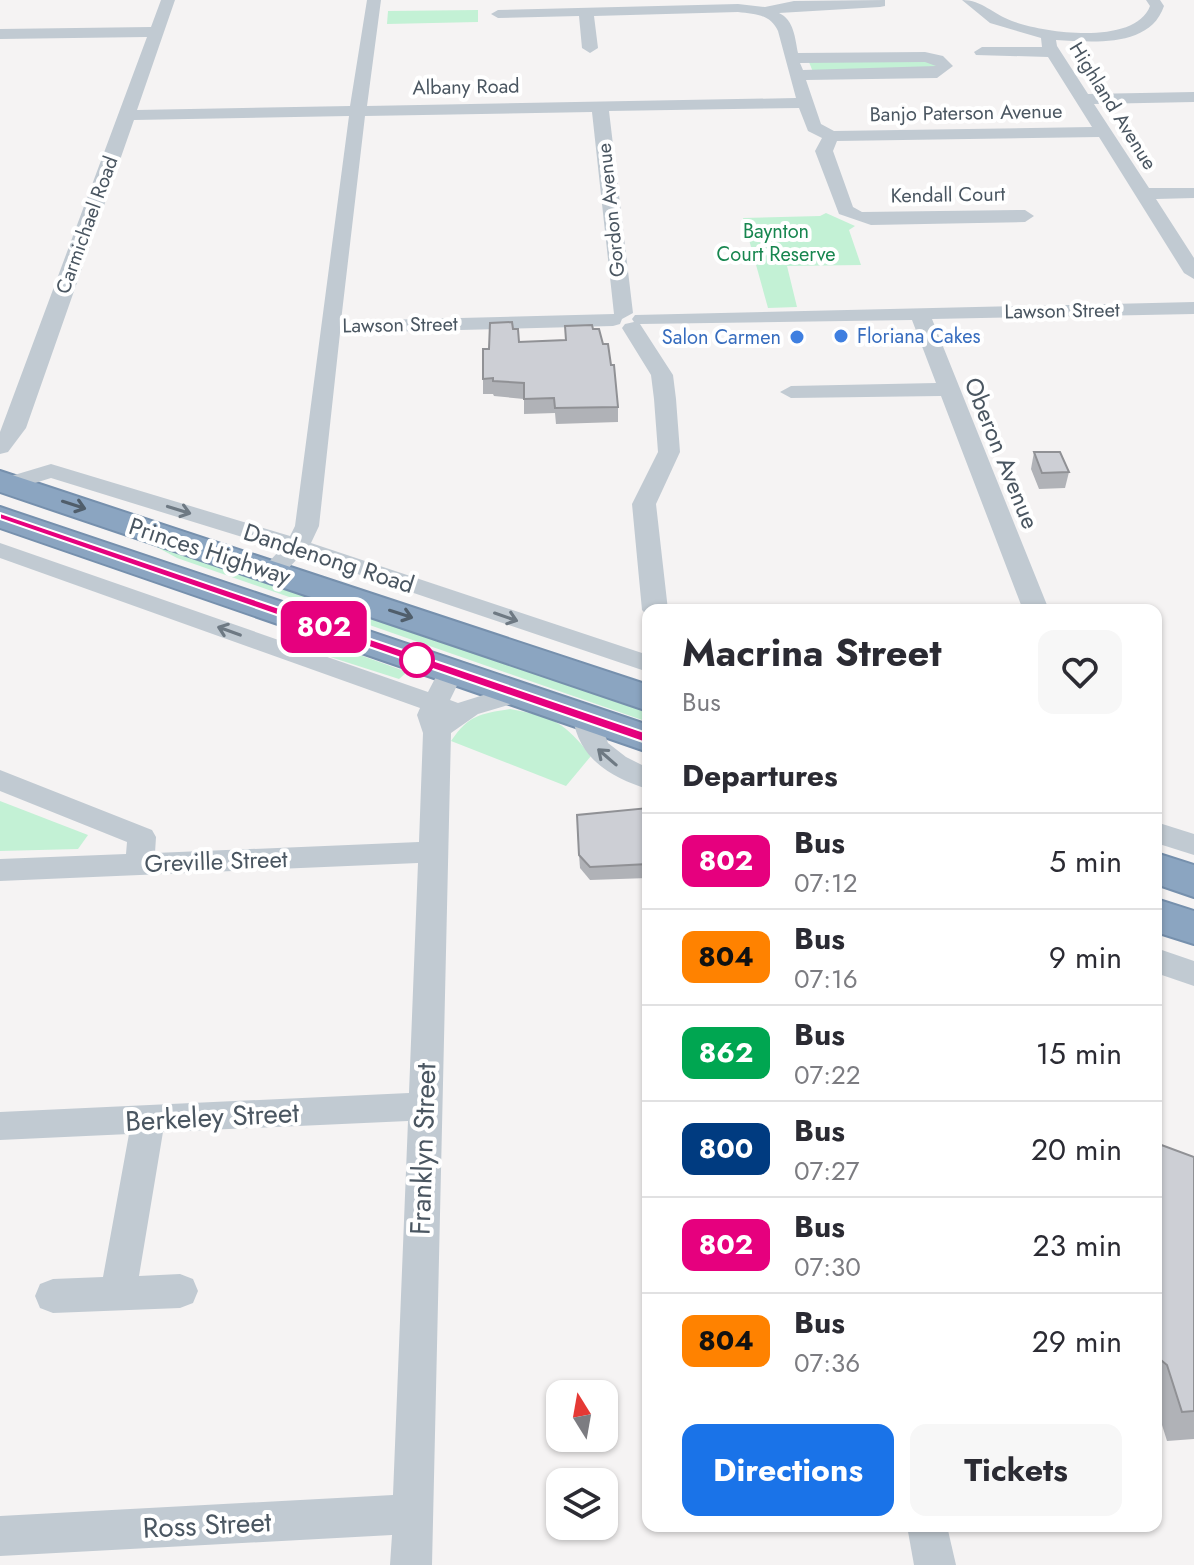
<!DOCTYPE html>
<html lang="en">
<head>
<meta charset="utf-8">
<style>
	:root { --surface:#fff; --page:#f7f7f7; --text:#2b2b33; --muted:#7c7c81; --line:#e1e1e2; --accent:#1a73e8 }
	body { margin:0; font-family:Jost,sans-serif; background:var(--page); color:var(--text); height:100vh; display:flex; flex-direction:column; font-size:30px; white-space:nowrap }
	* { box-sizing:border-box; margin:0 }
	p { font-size:26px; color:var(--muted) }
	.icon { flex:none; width:44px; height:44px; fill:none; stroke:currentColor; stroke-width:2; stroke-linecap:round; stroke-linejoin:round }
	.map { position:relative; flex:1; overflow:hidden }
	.sheet { position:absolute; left:642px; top:604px; width:520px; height:928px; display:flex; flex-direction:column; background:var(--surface); border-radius:16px; box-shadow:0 2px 6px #0004 }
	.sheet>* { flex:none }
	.badge { padding:0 16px; border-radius:12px; font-size:28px; line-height:52px }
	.needle { width:52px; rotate:349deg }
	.buttons { position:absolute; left:546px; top:1380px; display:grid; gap:16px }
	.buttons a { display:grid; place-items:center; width:72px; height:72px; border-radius:16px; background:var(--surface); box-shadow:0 2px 6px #0004; font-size:40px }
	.map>.badge { position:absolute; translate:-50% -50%; box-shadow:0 0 0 4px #fff }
	h2 { padding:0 40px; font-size:30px; line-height:72px }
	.round { display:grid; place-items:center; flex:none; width:84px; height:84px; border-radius:16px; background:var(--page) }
	.summary { display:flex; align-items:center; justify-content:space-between; height:136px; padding:0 40px }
	h1 { font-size:38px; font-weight:700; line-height:60px }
	.button { display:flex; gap:16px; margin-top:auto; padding:16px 40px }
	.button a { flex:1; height:92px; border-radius:16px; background:var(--accent); color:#fff; font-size:32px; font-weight:700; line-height:92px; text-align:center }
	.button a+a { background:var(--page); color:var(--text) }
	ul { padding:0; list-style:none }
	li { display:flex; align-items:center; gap:24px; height:96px; padding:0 40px; border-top:2px solid var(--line) }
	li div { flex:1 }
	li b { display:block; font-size:30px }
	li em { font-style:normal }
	li .badge { min-width:88px; font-weight:700; text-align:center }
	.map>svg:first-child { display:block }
</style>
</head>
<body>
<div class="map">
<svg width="1194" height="1565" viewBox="0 0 1194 1565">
	<rect width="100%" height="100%" fill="#f5f3f3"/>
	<g fill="#c3f1d5">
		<path d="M478 10V22L387 24 388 11Z"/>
		<path d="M933 60 940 68 813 72 809 62Z"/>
		<path d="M826 213 855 226 849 230 861 265 787 266 797 307 768 308 743 218 820 216Z"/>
		<path d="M142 539 648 708V722L177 558Z"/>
		<path d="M335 646 407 672 399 679 327 656Z"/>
		<path d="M510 709C554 717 564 722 591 756L566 786 451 741C469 715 479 714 510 709Z"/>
		<path d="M0 801 88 835 78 849 0 851Z"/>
	</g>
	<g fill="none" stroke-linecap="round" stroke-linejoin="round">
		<g stroke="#7690ad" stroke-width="4">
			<g id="highway">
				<path d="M0 471 648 685V711L0 492Z"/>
				<path d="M0 507 648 725V752L0 528Z"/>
				<path d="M1156 853 1194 865V897L1156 884Z"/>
				<path d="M1156 899 1194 911V944L1156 932Z"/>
			</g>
		</g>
		<g fill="#c1cad2" fill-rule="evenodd">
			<path d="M161 0H175L137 110 350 106 367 0H381L367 106 796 98 778 31C770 14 755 14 738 12L594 16 598 48 590 53 582 48 579 16 498 18 491 14 498 10 738 4 765 7 794 1 885 0V6L880 7 779 13C794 20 795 38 798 53L925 52 943 56 953 66 937 78 806 80 821 124 834 131 1092 127 1048 57 976 55 974 52 982 47H1042L1041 38 990 23 962 0C982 0 993 14 1012 21 1044 33 1135 46 1150 6L1146 0H1160L1164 6C1150 48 1093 42 1056 40L1057 46 1088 94 1194 92V102L1094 104 1149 188H1194V198L1156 199 1194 258V279L1184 273 1099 137 837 141 833 151 853 207 862 212 1025 210 1034 216 1025 222 871 225 839 214 815 151 822 138 808 131 799 108 609 111 633 313 622 319 620 324 613 326 340 333 319 526 311 543 648 655V672L301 555 281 576H263L260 571 281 549 51 478 9 491 0 488 1 479 51 464 290 536 295 526 349 116 134 120 26 428 8 452 0 454V432L147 37 0 39V29L151 27ZM925 62 936 66 803 70 800 63ZM592 112 614 314 341 321 365 116Z"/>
			<path d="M1194 302V314L932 319 1049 610H1023L941 396 791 398 780 392 791 386 936 383 912 320 640 324 673 375 676 399 680 452 656 504 668 610H648V616L642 610 632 504 658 452 654 399 651 375 622 328 625 324 634 322 632 319 635 315Z"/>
			<path d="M0 543 428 692 442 665 451 663 460 665 464 671 450 700 458 703 516 685 525 688 529 694 525 700 478 714 451 733 432 1565H390L392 1535 0 1556V1516L393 1495 408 1121 163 1132 139 1276 180 1274 193 1279 198 1291 193 1303 180 1308 53 1313 40 1308 35 1296 40 1284 53 1279 103 1277 129 1134 0 1140V1112L409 1093 418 863 0 881V859L126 854 127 842 0 791V770L152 830 156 837 155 853 419 842 423 733 417 715 420 708 0 558Z"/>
			<path d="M586 708 596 711 608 743 626 757 648 768V789C611 778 578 758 573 717L576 711Z"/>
			<path d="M1156 822 1194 834V855L1156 843Z"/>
			<path d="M1156 948 1194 961V986L1156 973Z"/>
			<path d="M907 1526H947L956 1565H914Z"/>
		</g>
		<use href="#highway" fill="#8ba5c1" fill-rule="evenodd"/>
	</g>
	<g fill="#b0b2b7">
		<path d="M513 329 519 342 618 407V422L556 424 555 413 524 414V399L494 396 493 394H483V379L489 349Z"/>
		<path d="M1034 452 1069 472 1065 488 1039 489 1031 469Z"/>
		<path d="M648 808V878L590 880 580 868 577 828Z"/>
		<path d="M1156 1143 1194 1157V1439L1167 1441 1156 1406Z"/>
	</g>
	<g fill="#cdcfd5" stroke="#909195" stroke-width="2">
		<path d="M512 322 513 329H518L519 342 566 340 565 326 592 325 593 329H599L603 344H608L611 365H614L618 407 555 408 554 398 524 399V383L493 381V378L483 379V349H489L490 323Z"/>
		<path d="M1034 452H1060L1069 472 1042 473Z"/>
		<path d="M648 808V864L590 867 579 855 577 815Z"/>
		<path d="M1156 1143 1194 1157V1411L1182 1412 1167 1365 1156 1356Z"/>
	</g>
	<defs><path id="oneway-shaft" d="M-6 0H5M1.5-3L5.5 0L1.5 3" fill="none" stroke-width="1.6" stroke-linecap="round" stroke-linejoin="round" transform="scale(2)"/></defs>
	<g stroke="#505e6b">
		<use href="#oneway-shaft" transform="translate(74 505) rotate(18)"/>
		<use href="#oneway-shaft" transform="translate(401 614) rotate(18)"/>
	</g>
	<g stroke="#6e7983">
		<use href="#oneway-shaft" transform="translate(179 510) rotate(17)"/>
		<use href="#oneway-shaft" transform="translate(506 617) rotate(19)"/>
		<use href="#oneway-shaft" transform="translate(229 631) rotate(-160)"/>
		<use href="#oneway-shaft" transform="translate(607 757) rotate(-139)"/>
	</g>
	<path fill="#e6007e" stroke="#fff" stroke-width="2" d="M0 513 653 735 656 739 648 744 643 742 0 519Z"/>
	<g fill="#3f7fe0" stroke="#fff" stroke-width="3">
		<circle cx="841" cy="336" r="8"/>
		<circle cx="797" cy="337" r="8"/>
	</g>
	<circle fill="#fff" stroke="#e6007e" stroke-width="4" cx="417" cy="660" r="16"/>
	<g text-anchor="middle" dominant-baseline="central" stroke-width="8" stroke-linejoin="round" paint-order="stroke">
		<g font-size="20" fill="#4a5661" stroke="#fff">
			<text transform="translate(466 87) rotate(-1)">Albany Road</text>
			<text transform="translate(1113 106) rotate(58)">Highland Avenue</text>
			<text transform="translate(966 113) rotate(-1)">Banjo Paterson Avenue</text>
			<text transform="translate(948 195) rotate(-1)">Kendall Court</text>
			<text transform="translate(611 210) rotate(-96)">Gordon Avenue</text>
			<text transform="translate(87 225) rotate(-70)">Carmichael Road</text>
			<text transform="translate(1062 311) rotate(-1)">Lawson Street</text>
			<text transform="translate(400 325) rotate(-1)">Lawson Street</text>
		</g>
		<g font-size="20" fill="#17864f" stroke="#fff">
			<text x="776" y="231">Baynton<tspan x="776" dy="23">Court Reserve</tspan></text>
		</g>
		<g font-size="20" fill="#366cbe" stroke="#fff" text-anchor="start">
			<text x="857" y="336">Floriana Cakes</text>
			<text x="781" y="337" text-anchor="end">Salon Carmen</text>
		</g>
		<g font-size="24" fill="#4a5661" stroke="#fff">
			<text transform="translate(1002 453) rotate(68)">Oberon Avenue</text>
			<text transform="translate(210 551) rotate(18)">Princes Highway</text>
			<text transform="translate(329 558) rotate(18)">Dandenong Road</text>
			<text transform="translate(216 861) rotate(-2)">Greville Street</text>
		</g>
		<g font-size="28" fill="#4a5661" stroke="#fff">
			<text transform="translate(212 1117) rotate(-3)">Berkeley Street</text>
			<text transform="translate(423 1149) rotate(-88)">Franklyn Street</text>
			<text transform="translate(207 1525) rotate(-3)">Ross Street</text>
		</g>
	</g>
</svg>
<div class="buttons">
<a><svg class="needle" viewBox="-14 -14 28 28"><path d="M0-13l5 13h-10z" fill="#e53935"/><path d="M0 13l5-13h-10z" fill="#7c7c81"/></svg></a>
<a><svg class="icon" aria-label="layers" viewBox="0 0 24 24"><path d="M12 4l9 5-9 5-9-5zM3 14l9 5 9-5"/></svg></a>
</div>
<b class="badge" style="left:324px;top:627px;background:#e6007e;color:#fff">802</b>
<section class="sheet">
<div class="summary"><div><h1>Macrina Street</h1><p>Bus</p></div><a class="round"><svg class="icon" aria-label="heart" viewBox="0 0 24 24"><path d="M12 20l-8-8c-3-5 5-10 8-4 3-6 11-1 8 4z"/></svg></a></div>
<h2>Departures</h2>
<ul>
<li><span class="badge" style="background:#e6007e;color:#fff">802</span><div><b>Bus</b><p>07:12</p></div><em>5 min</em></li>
<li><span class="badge" style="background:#ff8200;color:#111">804</span><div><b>Bus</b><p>07:16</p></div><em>9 min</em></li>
<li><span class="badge" style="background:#00a651;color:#fff">862</span><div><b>Bus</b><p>07:22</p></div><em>15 min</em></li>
<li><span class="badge" style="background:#003b80;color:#fff">800</span><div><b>Bus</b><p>07:27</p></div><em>20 min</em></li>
<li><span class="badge" style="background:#e6007e;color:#fff">802</span><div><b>Bus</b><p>07:30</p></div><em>23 min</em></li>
<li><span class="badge" style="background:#ff8200;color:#111">804</span><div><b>Bus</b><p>07:36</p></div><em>29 min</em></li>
</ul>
<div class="button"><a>Directions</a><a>Tickets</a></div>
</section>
</div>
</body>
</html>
